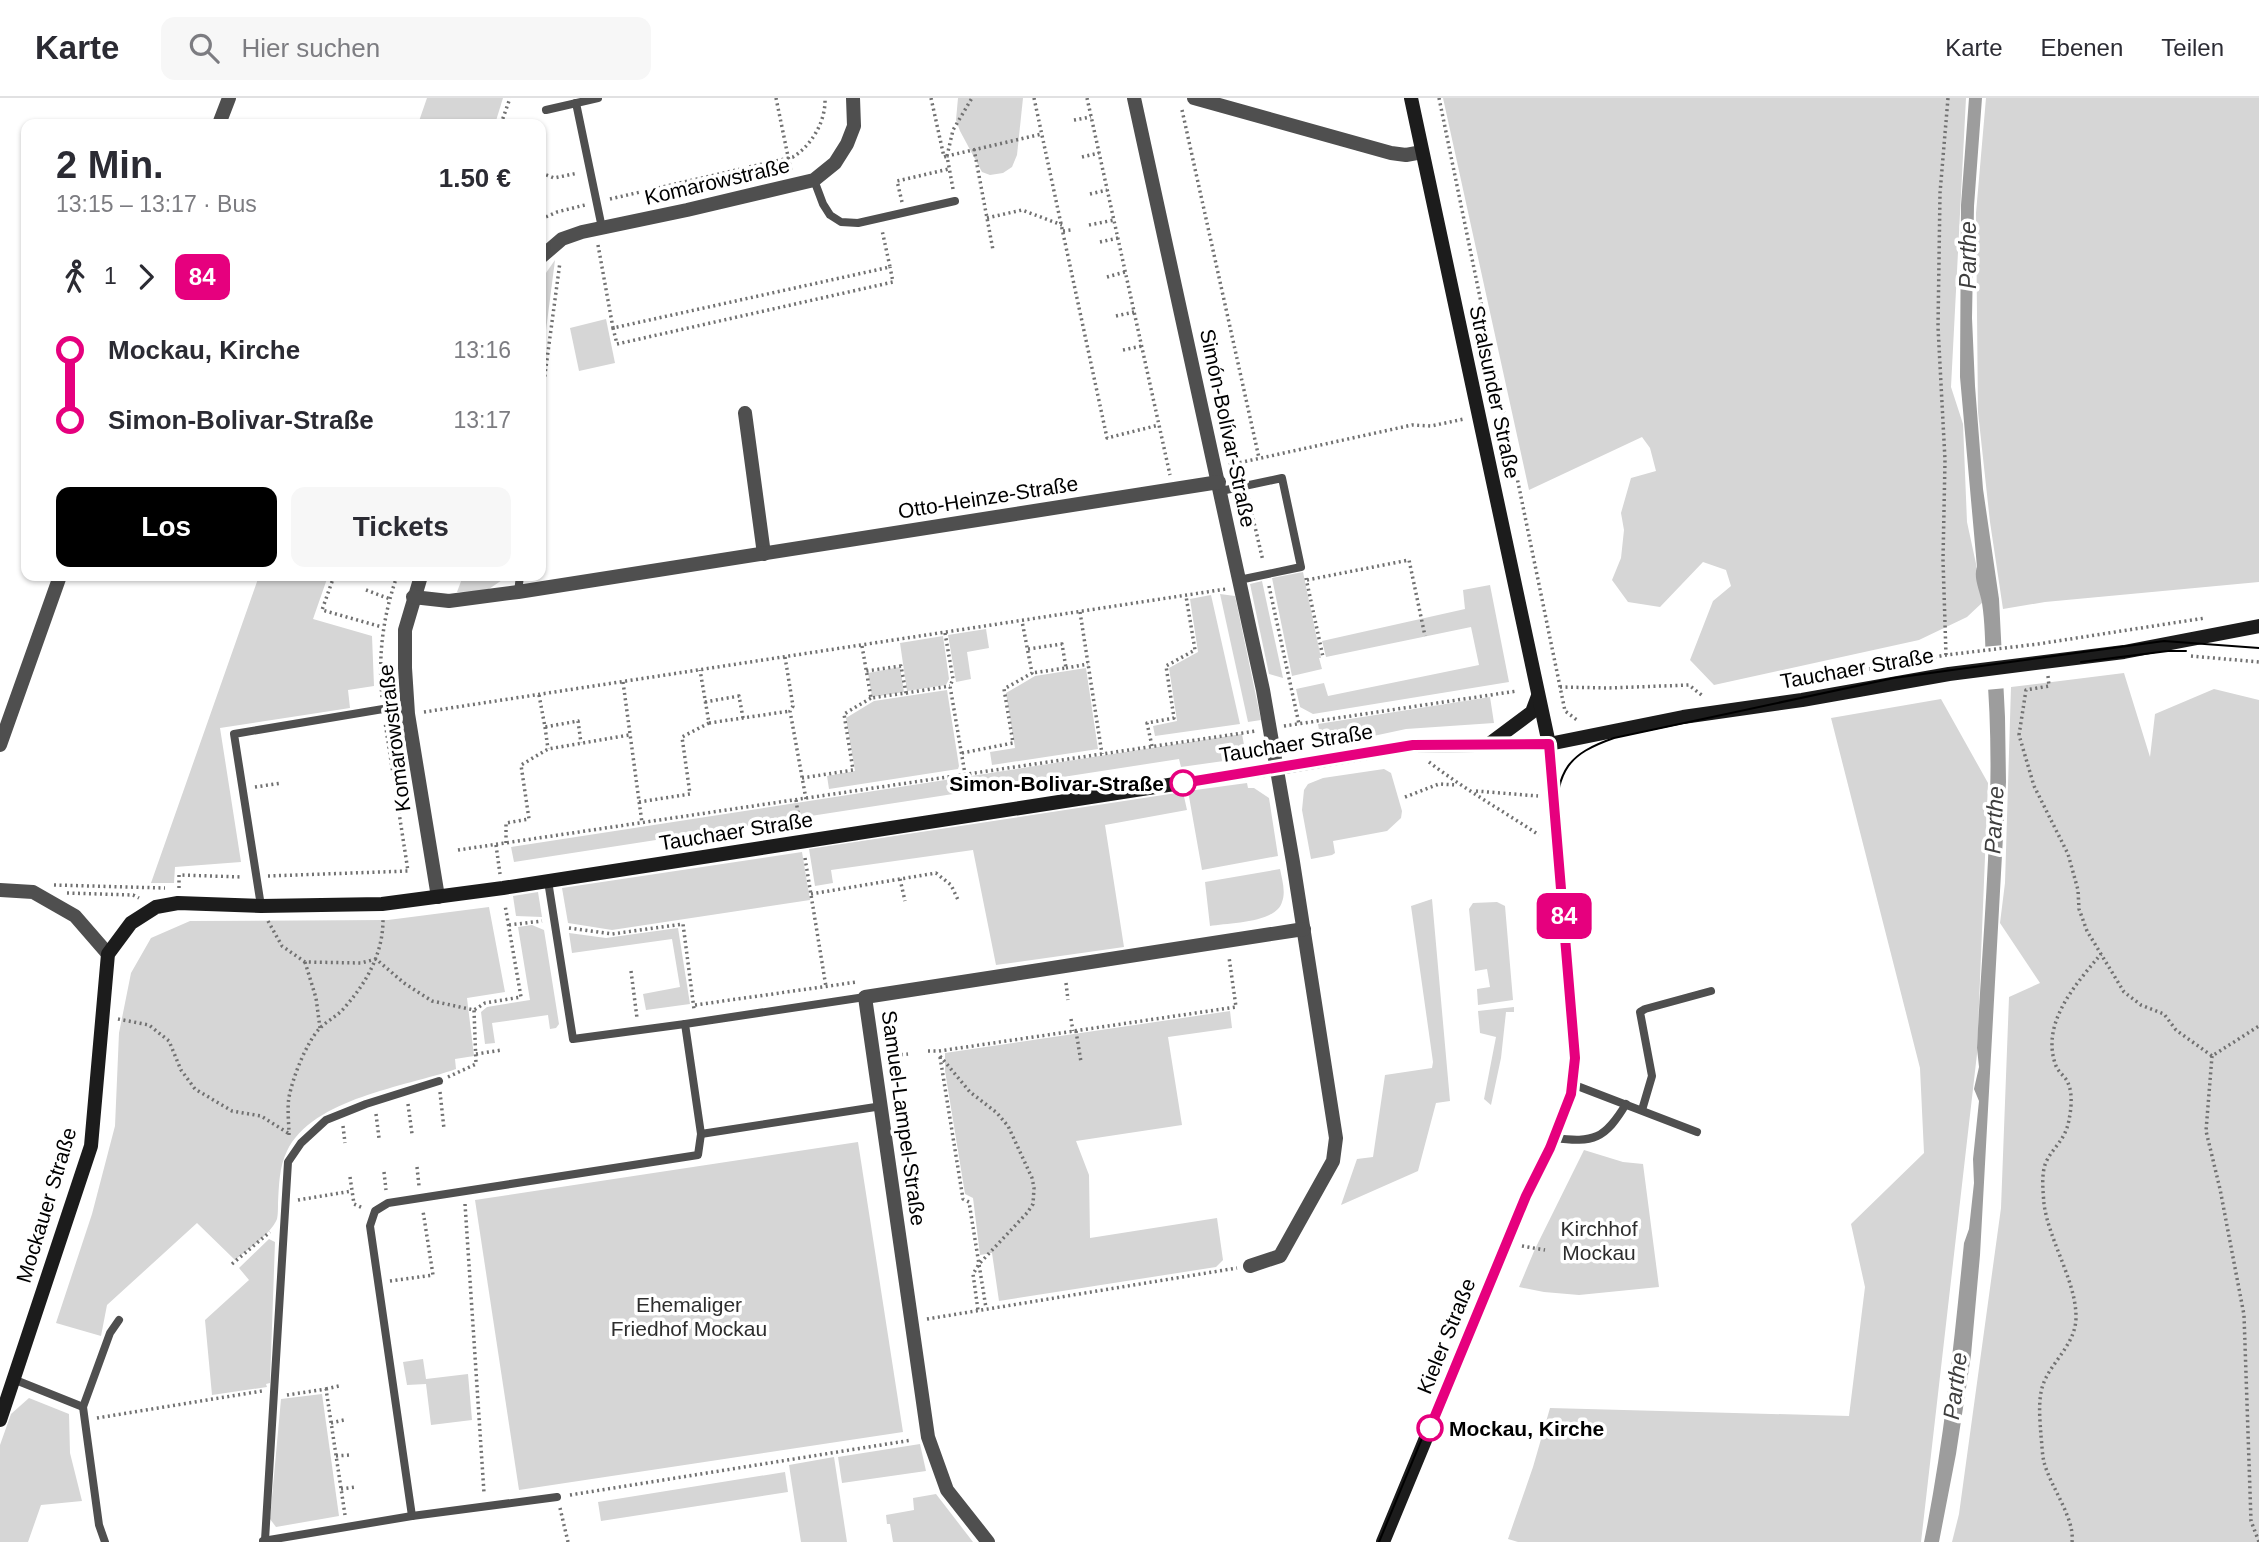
<!DOCTYPE html>
<html lang="de">
<head>
<meta charset="utf-8">
<style>
	:root { --surface:#fff; --page:#f7f7f7; --text:#2b2b33; --muted:#7c7c81; --line:#e1e1e2; --accent:#000 }
	body { margin:0; font-family:Arial,sans-serif; background:var(--page); color:var(--text); height:100vh; display:flex; flex-direction:column; font-size:26px; white-space:nowrap }
	* { box-sizing:border-box; margin:0 }
	p { font-size:23px; color:var(--muted) }
	.icon { flex:none; width:38px; height:38px; fill:none; stroke:currentColor; stroke-width:2; stroke-linecap:round; stroke-linejoin:round }
	.map { position:relative; flex:1; overflow:hidden }
	.details { position:absolute; left:21px; top:21px; width:525px; height:462px; display:flex; flex-direction:column; background:var(--surface); border-radius:14px; box-shadow:0 2px 5px #0004 }
	.details>* { flex:none }
	.badge { padding:0 14px; border-radius:10px; font-size:24px; line-height:46px }
	.map>.badge { position:absolute; translate:-50% -50%; box-shadow:0 0 0 4px #fff }
	.legs { display:flex; align-items:center; gap:10px; height:77px; padding:0 35px; font-size:23px }
	.legs p { margin-inline-start:auto }
	.summary { display:flex; align-items:center; justify-content:space-between; height:119px; padding:0 35px }
	h1 { font-size:38px; font-weight:800; line-height:52px }
	.action { display:flex; gap:14px; margin-top:auto; padding:14px 35px }
	.action a { flex:1; height:80px; border-radius:14px; background:var(--accent); color:#fff; font-size:28px; font-weight:800; line-height:80px; text-align:center }
	.action a+a { background:var(--page); color:var(--text) }
	ul { padding:0 35px; list-style:none }
	li { display:flex; align-items:center; gap:24px; height:70px; font-size:26px }
	li i { display:grid; place-items:center; width:10px; height:100%; margin:0 9px; background:currentColor }
	li i::after { content:''; width:18px; height:18px; margin:-9px; border:5px solid; border-radius:50%; background:var(--surface) }
	li p { margin-inline-start:auto }
	li:first-child i { background:linear-gradient(#0000 50%,currentColor 0) }
	li:last-child i { background:linear-gradient(currentColor 50%,#0000 0) }
	header { display:flex; align-items:center; gap:42px; box-sizing:border-box; height:98px; padding:0 35px; background:var(--surface); border-bottom:2px solid var(--line) }
	header strong { font-size:33px }
	nav { display:flex; gap:38px; margin-inline-start:auto; font-size:24px }
	.search { width:490px; height:63px; background:var(--page); display:flex; align-items:center; gap:18px; box-sizing:border-box; padding:0 24px; border-radius:14px; color:var(--muted); font-size:26px }
	.map>svg:first-child { display:block }
</style>
</head>
<body>
<header>
<strong>Karte</strong>
<div class="search"><svg class="icon" aria-label="search" viewBox="0 0 24 24"><circle cx="10" cy="10" r="6"/><path d="M15 15l6 6"/></svg>Hier suchen</div>
<nav><a>Karte</a><a>Ebenen</a><a>Teilen</a></nav>
</header>
<div class="map">
<svg width="2259" height="1444" viewBox="0 0 2259 1444">
	<rect width="100%" height="100%" fill="#fff"/>
	<g fill="#d6d6d6">
		<path d="M427 0H503L495 26H418Z"/>
		<path d="M958 0H1023L1017 57 1012 69 1003 75 990 77 982 74 960 33 956 22Z"/>
		<path d="M1443 0H1966L1951 289 1963 326 1967 424 1984 503 1967 519 1919 542 1714 587 1690 562 1713 503 1731 488 1726 472 1703 464 1660 509 1628 504 1612 482 1621 460 1624 432 1621 415 1631 380 1656 373 1650 350 1642 339 1529 392Z"/>
		<path d="M1986 0H2259V484L2045 504 2003 511 1990 424 1978 314 1976 115Z"/>
		<path d="M555 162 541 271V182Z"/>
		<path d="M606 221 615 265 579 273 570 230Z"/>
		<path d="M1303 474 1321 560H1319L1322 571 1292 578 1272 480Z"/>
		<path d="M259 478H328L313 521 372 538 374 588 348 592 350 610 220 630 241 764 175 769 174 785H151Z"/>
		<path d="M463 478H508L486 493 457 494Z"/>
		<path d="M1262 483 1283 580 1269 576 1250 486Z"/>
		<path d="M1490 487 1509 584 1313 616 1300 609 1296 591 1324 585 1328 598 1479 567 1471 529 1326 559 1322 543 1465 511 1463 492Z"/>
		<path d="M1220 496 1235 498 1261 622 1248 624Z"/>
		<path d="M1211 497 1240 626 1155 638 1153 628 1177 623 1169 570 1198 554 1190 501Z"/>
		<path d="M986 531 989 550 967 554 971 581 956 584 948 537Z"/>
		<path d="M943 538 949 581 946 587 907 593 900 545Z"/>
		<path d="M900 569 904 594 872 599 868 575Z"/>
		<path d="M1086 570 1098 651 992 667 990 654 1015 650 1006 595 1035 578Z"/>
		<path d="M2124 575 2150 659 2155 616 2214 591 2259 602V1444H1952L1959 1416 2001 1110 2009 899 2040 885 2000 825 2005 785 2011 589Z"/>
		<path d="M947 592 959 668 958 671 829 691 827 678 855 673 846 620 874 603Z"/>
		<path d="M1490 599 1494 625 1406 631 1322 649 1318 626Z"/>
		<path d="M1941 601 1988 685 1977 956 1921 1444H1518L1508 1441 1533 1369 1550 1310 1849 1318 1865 1189 1851 1126 1924 1055 1920 970 1831 620Z"/>
		<path d="M1242 636 1246 658 1238 661 1181 669 1179 661 514 764 511 749Z"/>
		<path d="M1384 671 1391 675 1402 713 1401 720 1387 733 1333 743 1335 755 1332 757 1311 761 1302 712 1304 692 1308 686 1323 680Z"/>
		<path d="M1247 685 1248 690H1254L1269 700 1278 758 1202 772 1188 693Z"/>
		<path d="M1183 694 1187 712 1105 727 1124 849 996 867 973 752 831 772 833 785 815 788 809 751Z"/>
		<path d="M802 754 810 802 612 832 568 825 562 790Z"/>
		<path d="M1280 771C1282 781 1286 794 1282 804 1276 825 1229 825 1210 828L1205 784Z"/>
		<path d="M538 794 542 819 516 818 513 798Z"/>
		<path d="M1432 801 1450 1003 1436 1005 1418 1073 1341 1107 1357 1061 1373 1059 1385 977 1432 970 1433 964 1411 808Z"/>
		<path d="M1497 804 1505 808 1513 902 1478 907 1477 891 1490 889 1487 871 1475 873 1469 811 1473 805Z"/>
		<path d="M489 809 505 894 467 900 474 958 455 961 456 971C405 989 313 1000 287 1053 279 1069 279 1088 278 1105 278 1110 278 1117 277 1121 272 1135 246 1153 235 1162L197 1125 107 1207 101 1238 56 1225 92 1116 115 1028 119 935 131 875 151 840 190 823 388 822Z"/>
		<path d="M532 827 544 832 559 926 556 930 550 931 548 917 492 925 495 945 485 946 481 914 487 909 530 902 518 829Z"/>
		<path d="M678 830 690 906 646 912 643 896 680 889 672 841 572 855 569 835 606 840Z"/>
		<path d="M1514 909V914H1506L1501 960 1491 1007 1484 1001 1496 939 1480 935 1478 913Z"/>
		<path d="M1230 913 1232 930 1168 939 1182 1027 1076 1043 1089 1077 1090 1140 1217 1120 1223 1162 1216 1169 999 1203 992 1155 980 1157 973 1100 965 1096 945 973V955Z"/>
		<path d="M858 1044 903 1334 519 1392 475 1102Z"/>
		<path d="M1584 1052 1623 1064 1643 1066 1659 1189 1579 1197 1544 1194 1519 1189 1535 1151Z"/>
		<path d="M269 1141 275 1144 270 1285 266 1286 267 1289 212 1297 205 1222 249 1182 239 1170Z"/>
		<path d="M423 1261 426 1281 468 1276 472 1322 431 1327 426 1286 407 1287 403 1264Z"/>
		<path d="M322 1296 339 1418 276 1429 270 1421 281 1301Z"/>
		<path d="M29 1300 69 1316 70 1355 82 1403 41 1407 28 1444H0V1347L11 1316Z"/>
		<path d="M920 1346 926 1373 842 1385 838 1359Z"/>
		<path d="M834 1359 847 1444H801L789 1367Z"/>
		<path d="M785 1374 788 1394 601 1423 598 1404Z"/>
		<path d="M936 1396 973 1444H893L890 1426H887L886 1417 914 1412 913 1400Z"/>
	</g>
	<path fill="#9d9d9d" d="M1969 0H1982L1974 108 1972 220 1975 288 1983 391 1999 501 2005 619 2006 684 1980 1157 1971 1257 1956 1356 1939 1444H1924C1944 1345 1954 1246 1964 1145L1969 1131 1974 1085 1973 1061 1979 1003 1974 991 1979 969 1977 950C1983 822 1998 692 1986 563 1985 544 1985 524 1982 505 1980 493 1973 480 1977 469L1960 279 1961 107Z"/>
	<path fill="#fff" d="M2004 547 2007 590 1985 592 1982 549Z"/>
	<g fill="none" stroke-linecap="round" stroke-linejoin="round">
		<g stroke="#717171" stroke-width="3.5" stroke-dasharray="2 3.5" stroke-linecap="butt">
			<path d="M776 0 791 73"/>
			<path d="M931 0 944 59 947 58"/>
			<path d="M1034 0 1107 340 1159 327"/>
			<path d="M1087 0 1170 377"/>
			<path d="M1439 0 1565 613 1577 622"/>
			<path d="M1182 12 1259 360"/>
			<path d="M1074 22 1091 19"/>
			<path d="M501 26 510 0"/>
			<path d="M974 51 993 152"/>
			<path d="M947 58 953 32 972 0"/>
			<path d="M1082 59 1099 55"/>
			<path d="M541 75 554 80 578 75"/>
			<path d="M953 91 947 58 1042 36"/>
			<path d="M1090 96 1107 92"/>
			<path d="M610 101 793 59C812 47 826 23 825 0"/>
			<path d="M902 104 897 83 949 71"/>
			<path d="M987 120 1022 112 1062 127"/>
			<path d="M541 121 557 114 585 107"/>
			<path d="M1089 127 1114 122"/>
			<path d="M1063 133 1071 132"/>
			<path d="M1100 144 1118 140"/>
			<path d="M598 147 613 230 890 169 882 132"/>
			<path d="M1107 179 1125 174"/>
			<path d="M1116 218 1134 214"/>
			<path d="M613 230 617 246 893 184 890 169"/>
			<path d="M1123 252 1142 248"/>
			<path d="M544 284 560 164"/>
			<path d="M1229 367 1412 327 1431 328 1464 321"/>
			<path d="M1248 399 1263 463"/>
			<path d="M334 478 322 512 382 529"/>
			<path d="M1306 480 1323 559"/>
			<path d="M1307 482 1409 462 1425 538"/>
			<path d="M1269 488 1299 626"/>
			<path d="M366 492 390 501"/>
			<path d="M1080 514 1102 656"/>
			<path d="M945 535 953 581 950 588 965 676"/>
			<path d="M862 548 871 600 906 595 901 568 866 573"/>
			<path d="M1028 551 1062 546 1066 570 1032 575"/>
			<path d="M1946 557 1943 462 1945 362 1938 229 1940 95 1948 0"/>
			<path d="M2191 558 2259 564"/>
			<path d="M785 559 793 608 790 613 806 701"/>
			<path d="M1066 570 1088 566"/>
			<path d="M2048 578 2049 588 2026 592 2019 637 2034 688 2068 756 2078 792 2079 811 2087 833 2124 894 2141 907 2164 916 2176 932 2212 958 2259 928"/>
			<path d="M623 584 642 725"/>
			<path d="M1788 586 1946 557 2038 546 2205 520"/>
			<path d="M1560 589 1608 590 1689 587 1704 599"/>
			<path d="M906 595 950 588"/>
			<path d="M539 597 545 629 578 623 581 645"/>
			<path d="M382 599C378 557 383 518 397 478"/>
			<path d="M705 604 739 598 743 620"/>
			<path d="M424 614 1226 491"/>
			<path d="M709 625 790 613"/>
			<path d="M1284 628 1517 593"/>
			<path d="M545 629 548 651"/>
			<path d="M1152 648 1147 625 1174 620 1166 568 1195 552 1186 498"/>
			<path d="M962 655 1013 645 1004 591 1032 575 1022 523"/>
			<path d="M1429 664C1464 691 1503 713 1539 737"/>
			<path d="M802 680 853 672 844 616 871 600"/>
			<path d="M255 689 282 685"/>
			<path d="M1476 693 1538 698"/>
			<path d="M1405 699 1439 686 1457 687"/>
			<path d="M796 702 800 728"/>
			<path d="M639 704 690 696 682 639 709 625 700 572"/>
			<path d="M506 745V725L529 721 521 667 548 651 629 637"/>
			<path d="M496 747 500 776"/>
			<path d="M458 752 1256 633"/>
			<path d="M805 760 826 889"/>
			<path d="M268 778 408 773 385 624"/>
			<path d="M900 781 905 803"/>
			<path d="M54 787 165 790"/>
			<path d="M179 790V777L243 779"/>
			<path d="M67 795 133 797 139 800"/>
			<path d="M811 796 936 775 951 787 959 804"/>
			<path d="M268 823 282 848 305 864 361 865 376 861 404 885 432 903 474 912 485 905 521 899 505 807"/>
			<path d="M509 827 542 823"/>
			<path d="M569 830 612 836 683 826 694 911"/>
			<path d="M305 864 316 900 320 930"/>
			<path d="M631 873 637 920"/>
			<path d="M1066 885 1068 902"/>
			<path d="M695 907 857 884"/>
			<path d="M118 921 149 927 169 943 181 972 195 991 232 1013 261 1018 288 1035"/>
			<path d="M1071 921 1073 933"/>
			<path d="M1076 933 1081 964"/>
			<path d="M928 953H939L1236 909 1229 859"/>
			<path d="M476 956 502 952"/>
			<path d="M890 958 908 956"/>
			<path d="M940 958 970 994 997 1015 1008 1028 1032 1080 1034 1090 1033 1106 1027 1115 979 1166 973 1176 978 1212"/>
			<path d="M2212 958 2206 1033 2220 1091 2244 1217 2251 1423 2259 1444"/>
			<path d="M940 959 963 1101 969 1104 986 1210"/>
			<path d="M448 979 476 966 474 912"/>
			<path d="M440 994 444 1031"/>
			<path d="M408 1006 412 1036"/>
			<path d="M376 1016 379 1040"/>
			<path d="M343 1028 345 1045"/>
			<path d="M289 1037C289 1025 287 1011 289 999 293 979 306 945 320 930 328 922 338 918 345 909 367 884 383 855 383 822"/>
			<path d="M417 1069 419 1088"/>
			<path d="M384 1074 386 1092"/>
			<path d="M350 1079 354 1106 363 1110"/>
			<path d="M298 1102 352 1093"/>
			<path d="M465 1106 484 1395"/>
			<path d="M1522 1148 1545 1152"/>
			<path d="M232 1166 270 1134"/>
			<path d="M390 1183 433 1177 423 1113"/>
			<path d="M927 1221 1237 1170"/>
			<path d="M326 1291 339 1288"/>
			<path d="M287 1297 326 1291 345 1417"/>
			<path d="M97 1320 262 1293"/>
			<path d="M331 1325 344 1322"/>
			<path d="M336 1358 350 1357"/>
			<path d="M341 1391 355 1389"/>
			<path d="M570 1397 912 1342"/>
			<path d="M560 1410 568 1444"/>
			<path d="M2072 1444C2075 1420 2050 1388 2044 1364 2042 1356 2042 1346 2041 1338 2040 1323 2038 1305 2042 1290 2048 1266 2076 1248 2076 1219 2076 1183 2049 1143 2044 1106 2043 1093 2041 1076 2046 1064 2053 1049 2065 1043 2069 1022 2071 1012 2073 996 2068 985 2066 979 2059 975 2056 968 2040 926 2075 887 2101 856"/>
		</g>
		<g stroke="#4f4f4f" stroke-width="8">
			<path d="M576 5 602 130"/>
			<path d="M546 12 598 0"/>
			<path d="M814 82 823 106 830 117 841 124 858 125 955 103"/>
			<path d="M541 308 542 296"/>
			<path d="M1221 393 1282 380 1301 469 1239 482"/>
			<path d="M518 494 520 478"/>
			<path d="M548 783 573 941 685 926"/>
			<path d="M261 808 234 636 407 607"/>
			<path d="M865 899 685 926 701 1036 882 1008"/>
			<path d="M1572 986 1697 1034"/>
			<path d="M1642 1012 1652 978 1640 914 1645 911 1711 893"/>
			<path d="M1554 1040C1594 1045 1605 1041 1626 1006"/>
			<path d="M13 1281 83 1309 110 1235 119 1222"/>
			<path d="M83 1309 99 1427 105 1444"/>
			<path d="M412 1418 370 1128 375 1113 388 1105 698 1057 701 1036"/>
			<path d="M265 1442 288 1064 301 1045 326 1022 366 1006 439 983"/>
			<path d="M263 1443 412 1418 557 1399"/>
		</g>
		<g stroke="#4f4f4f" stroke-width="14">
			<path d="M1134 0 1263 592 1293 764 1336 1040 1333 1063 1280 1158 1250 1168"/>
			<path d="M1194 0 1391 55 1406 57 1422 54"/>
			<path d="M219 26 229 0"/>
			<path d="M541 159 562 141 582 134 687 112 814 82 835 65 847 46 854 28 853 0"/>
			<path d="M745 315 764 456"/>
			<path d="M421 478 405 532V570L408 616 438 799"/>
			<path d="M413 499 449 503 518 494 1219 384"/>
			<path d="M0 647 60 478"/>
			<path d="M0 792 33 794 75 818 108 856"/>
			<path d="M988 1444 947 1392 928 1339 865 899 1304 831"/>
		</g>
		<g stroke="#1c1c1c" stroke-width="14">
			<path d="M1489 646 1532 614 1538 598"/>
			<path d="M0 1322 91 1048 108 856 131 825 156 809 178 805 261 808 382 806 503 790 1278 670 1408 648 1549 646 1683 619 1802 602 1949 576 2124 554 2259 528"/>
			<path d="M1383 1444 1526 1098 1550 1050 1571 996 1575 960 1549 646 1411 0"/>
		</g>
		<g stroke="#000" stroke-width="2">
			<path d="M2081 564 2168 553H2186"/>
			<path d="M1556 721C1557 672 1568 656 1614 640L1894 580 2164 543 2259 550"/>
			<path d="M1379 1444 1523 1097 1550 1050"/>
		</g>
	</g>
	<g fill="none" stroke-linecap="round" stroke-linejoin="round">
		<g stroke="#fff" stroke-width="16">
			<path id="line-1" d="M1183 685 1413 647 1549 646 1575 960 1571 996 1550 1050 1526 1098 1430 1330"/>
		</g>
		<use href="#line-1" stroke="#e6007e" stroke-width="10"/>
	</g>
	<g fill="#fff" stroke="#e6007e" stroke-width="3.5">
		<circle cx="1183" cy="685" r="12"/>
		<circle cx="1430" cy="1330" r="12"/>
	</g>
	<g text-anchor="middle" dominant-baseline="central" stroke-width="7" stroke-linejoin="round" paint-order="stroke">
		<g font-size="21" fill="#000" stroke="#fff">
			<text transform="translate(717 83) rotate(-13)">Komarowstraße</text>
			<text transform="translate(1495 294) rotate(78)">Stralsunder Straße</text>
			<text transform="translate(1228 330) rotate(78)">Simón-Bolívar-Straße</text>
			<text transform="translate(988 399) rotate(-9)">Otto-Heinze-Straße</text>
			<text transform="translate(1857 570) rotate(-10)">Tauchaer Straße</text>
			<text transform="translate(394 640) rotate(-97)">Komarowstraße</text>
			<text transform="translate(1296 645) rotate(-9)">Tauchaer Straße</text>
			<text transform="translate(736 733) rotate(-9)">Tauchaer Straße</text>
			<text transform="translate(904 1020) rotate(82)">Samuel-Lampel-Straße</text>
			<text transform="translate(46 1107) rotate(-73)">Mockauer Straße</text>
			<text transform="translate(1446 1238) rotate(-68)">Kieler Straße</text>
		</g>
		<g font-size="21" font-weight="bold" fill="#000" stroke="#fff" text-anchor="end">
			<text x="1164" y="685">Simon-Bolivar-Straße</text>
			<text x="1449" y="1330" text-anchor="start">Mockau, Kirche</text>
		</g>
		<g font-size="21" fill="#2d2d2d" stroke="#fff">
			<text x="1599" y="1130">Kirchhof<tspan x="1599" dy="24">Mockau</tspan></text>
			<text x="689" y="1206">Ehemaliger<tspan x="689" dy="24">Friedhof Mockau</tspan></text>
		</g>
		<g font-size="23" font-style="italic" fill="#3e3e3e" stroke="#fff">
			<text transform="translate(1968 157) rotate(-90)">Parthe</text>
			<text transform="translate(1994 722) rotate(-87)">Parthe</text>
			<text transform="translate(1955 1288) rotate(-83)">Parthe</text>
		</g>
	</g>
</svg>
<b class="badge" style="left:1564px;top:818px;background:#e6007e;color:#fff">84</b>
<section class="details">
<div class="summary"><div><h1>2 Min.</h1><p>13:15 – 13:17 · Bus</p></div><b>1.50 €</b></div>
<div class="legs"><svg class="icon" aria-label="walk" viewBox="0 0 24 24"><circle cx="13" cy="4" r="2"/><path d="M13 8l-2 6 4 7M11 14l-3 7M7 12l3-4h3l4 4"/></svg>1<svg class="icon" aria-label="forward" viewBox="0 0 24 24"><path d="M9 5l7 7-7 7"/></svg><b class="badge" style="background:#e6007e;color:#fff">84</b></div>
<ul>
<li><i style="color:#e6007e"></i><b>Mockau, Kirche</b><p>13:16</p></li>
<li><i style="color:#e6007e"></i><b>Simon-Bolivar-Straße</b><p>13:17</p></li>
</ul>
<div class="action"><a>Los</a><a>Tickets</a></div>
</section>
</div>
</body>
</html>
